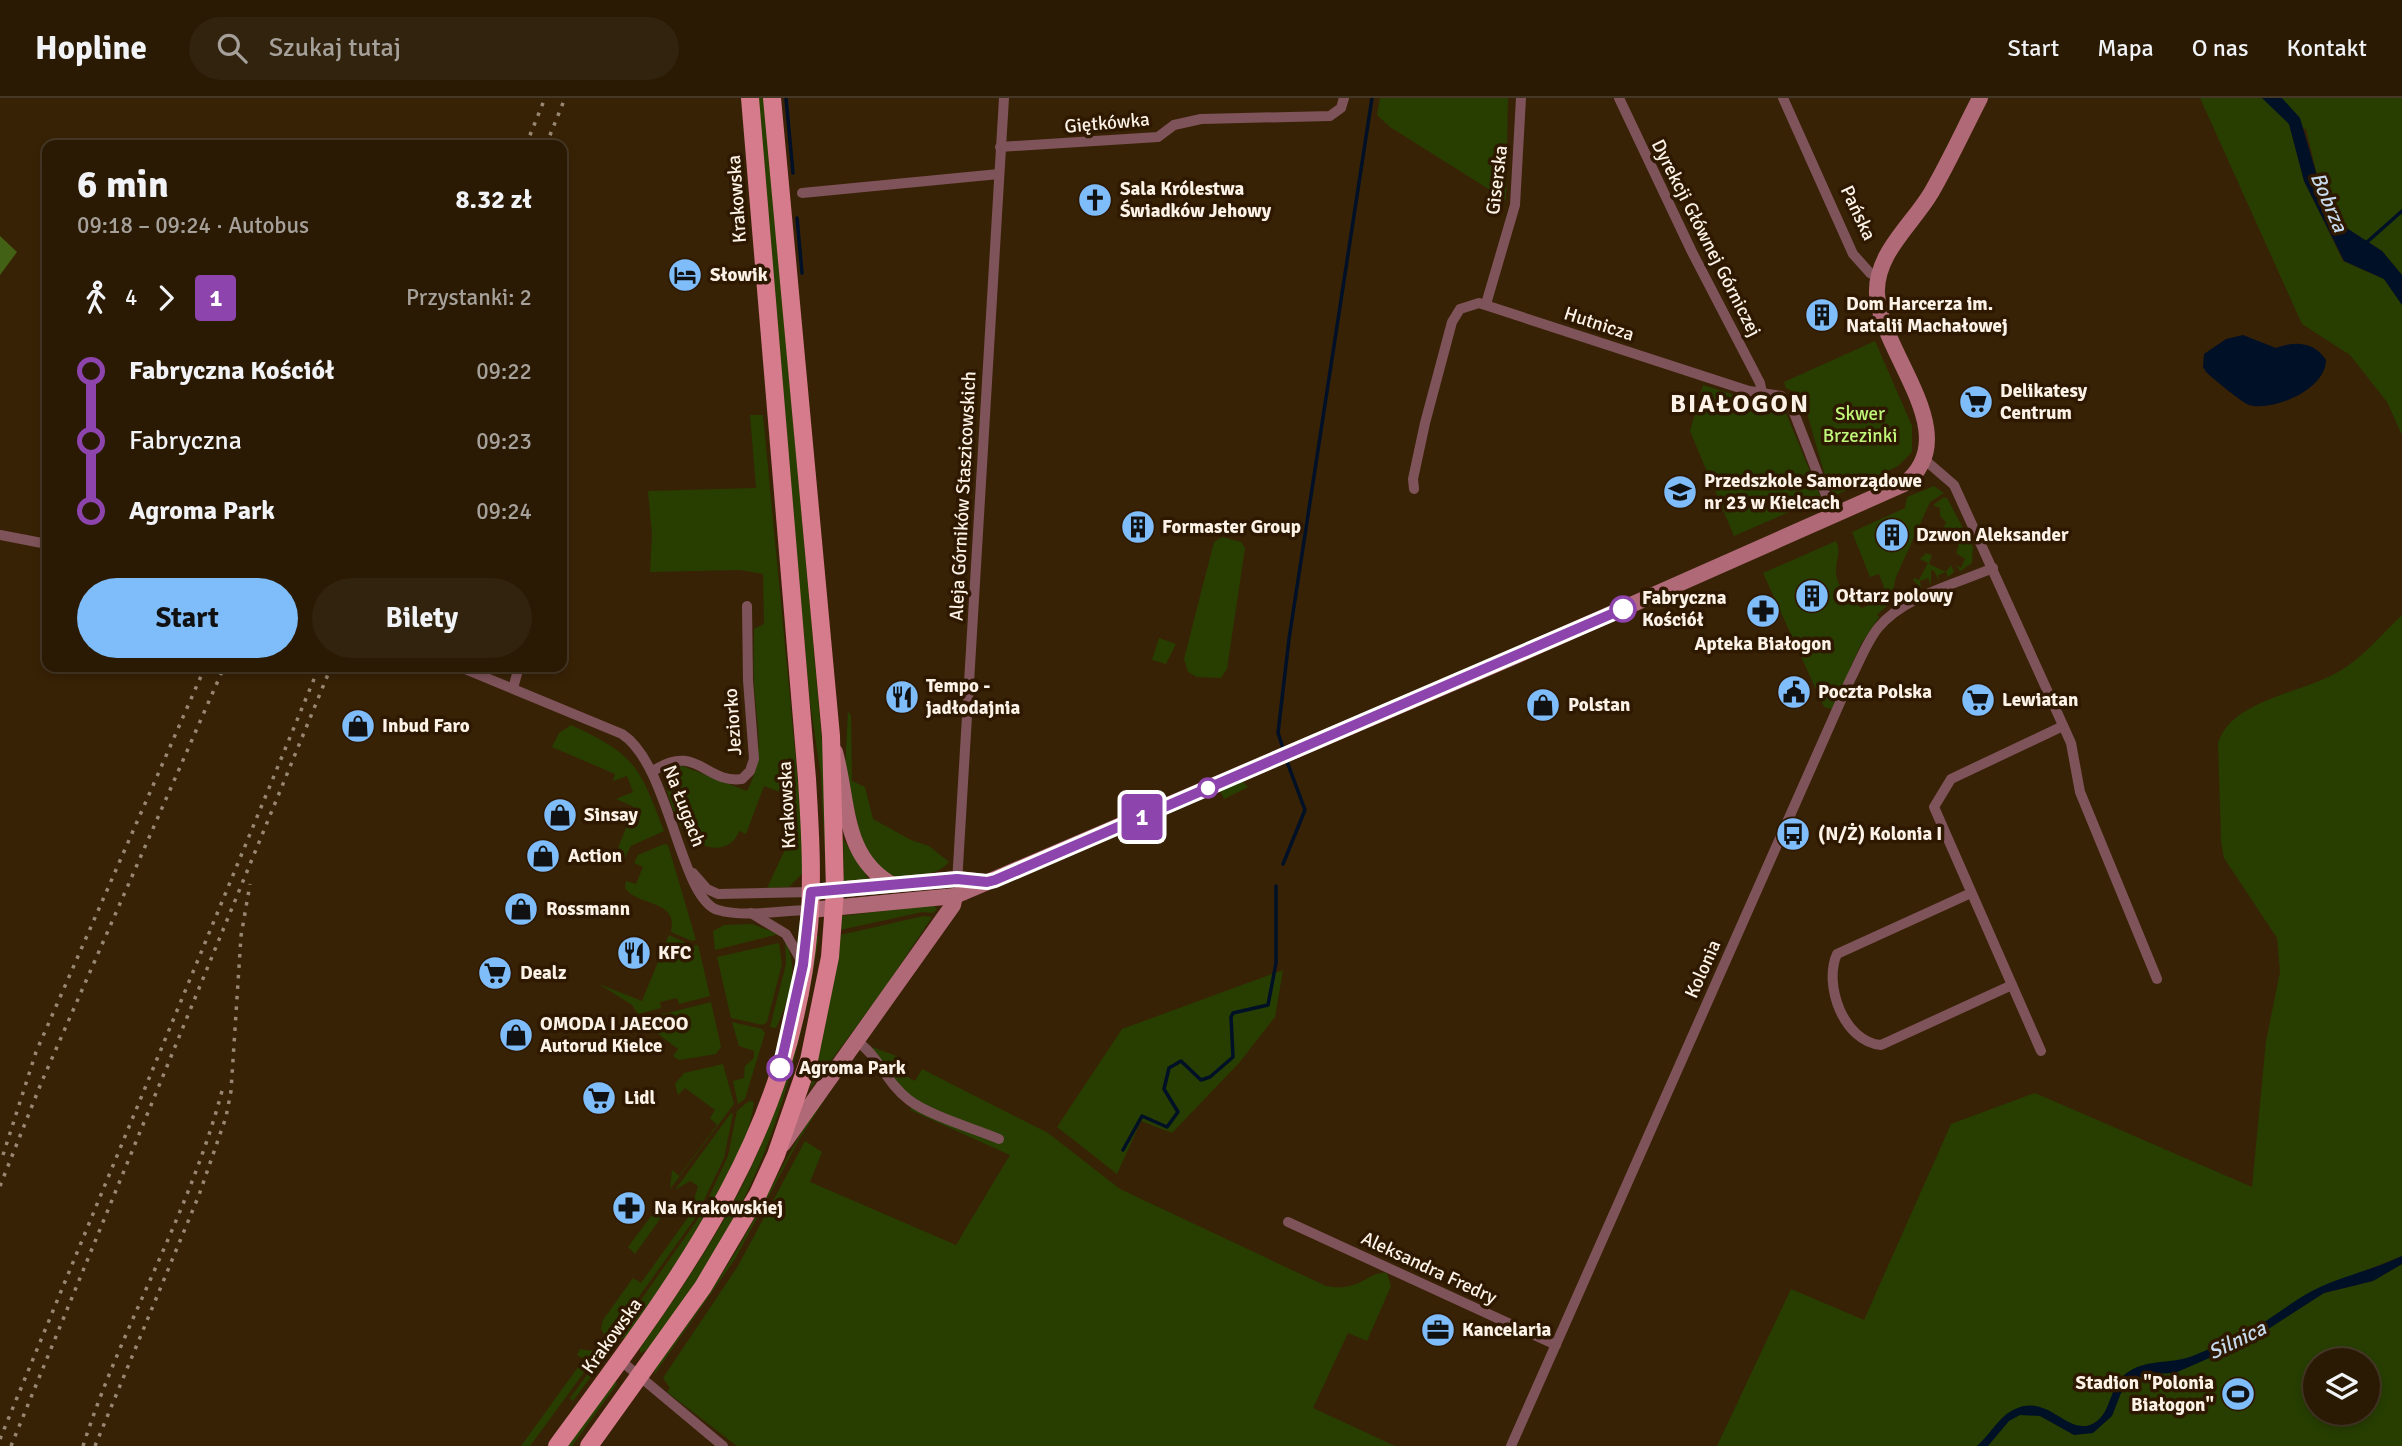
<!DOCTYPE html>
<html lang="pl">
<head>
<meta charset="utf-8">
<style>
	:root { --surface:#2a1a04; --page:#32230e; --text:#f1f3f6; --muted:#a5a19a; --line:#463826; --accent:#7fbdfa }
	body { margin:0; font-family:Signika,sans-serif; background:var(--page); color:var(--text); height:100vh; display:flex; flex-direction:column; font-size:26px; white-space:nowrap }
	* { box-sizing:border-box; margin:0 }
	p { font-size:23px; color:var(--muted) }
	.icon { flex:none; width:38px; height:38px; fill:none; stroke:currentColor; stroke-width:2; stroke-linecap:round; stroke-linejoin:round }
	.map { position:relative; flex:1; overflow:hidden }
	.panel { position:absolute; left:42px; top:42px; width:525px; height:532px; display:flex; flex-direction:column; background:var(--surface); border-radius:14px; box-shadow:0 4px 10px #0003,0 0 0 2px var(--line) }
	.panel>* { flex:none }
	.badge { padding:0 14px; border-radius:5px; font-size:24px; line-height:46px }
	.controls { position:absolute; left:2303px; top:1250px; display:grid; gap:14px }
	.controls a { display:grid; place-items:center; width:77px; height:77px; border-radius:50%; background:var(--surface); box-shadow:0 4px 10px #0003,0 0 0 2px var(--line); font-size:35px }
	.map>.badge { position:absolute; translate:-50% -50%; box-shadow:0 0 0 4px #fff }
	.legs { display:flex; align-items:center; gap:10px; height:77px; padding:0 35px; font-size:23px }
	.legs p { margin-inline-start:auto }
	.summary { display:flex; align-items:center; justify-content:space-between; height:119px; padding:0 35px }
	h1 { font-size:38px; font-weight:700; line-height:52px }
	.action { display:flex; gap:14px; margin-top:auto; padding:14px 35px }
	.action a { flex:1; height:80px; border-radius:42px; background:var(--accent); color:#111; font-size:28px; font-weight:700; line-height:80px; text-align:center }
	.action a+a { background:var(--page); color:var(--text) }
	ul { padding:0 35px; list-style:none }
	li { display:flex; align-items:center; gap:24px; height:70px; font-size:26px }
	li i { display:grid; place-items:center; width:10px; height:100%; margin:0 9px; background:currentColor }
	li i::after { content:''; width:18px; height:18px; margin:-9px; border:5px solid; border-radius:50%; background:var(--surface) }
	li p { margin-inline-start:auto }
	li:first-child i { background:linear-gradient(#0000 50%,currentColor 0) }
	li:last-child i { background:linear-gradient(currentColor 50%,#0000 0) }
	header { display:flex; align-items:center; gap:42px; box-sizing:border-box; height:98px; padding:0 35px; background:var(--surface); border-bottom:2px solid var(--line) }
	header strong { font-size:33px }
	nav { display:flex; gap:38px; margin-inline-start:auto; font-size:24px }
	.search { width:490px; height:63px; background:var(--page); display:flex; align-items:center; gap:18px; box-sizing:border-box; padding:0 24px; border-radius:38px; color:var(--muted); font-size:26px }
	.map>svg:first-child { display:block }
</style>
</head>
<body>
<header>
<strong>Hopline</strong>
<div class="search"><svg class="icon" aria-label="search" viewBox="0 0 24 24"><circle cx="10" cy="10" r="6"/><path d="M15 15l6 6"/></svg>Szukaj tutaj</div>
<nav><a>Start</a><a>Mapa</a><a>O nas</a><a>Kontakt</a></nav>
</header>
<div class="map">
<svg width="2402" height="1348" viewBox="0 0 2402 1348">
	<rect width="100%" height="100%" fill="#382206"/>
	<g fill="#273e00" fill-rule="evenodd">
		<path d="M755 0H764L826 688V782L821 678 810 604Z"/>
		<path d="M1380 0H1508L1506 102 1390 29 1377 17Z"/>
		<path d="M2200 0H2402V177L2382 153 2345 129 2338 121 2318 81 2306 31 2289 26 2304 83 2343 163 2384 181 2402 207V337L2387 304 2350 257 2302 226Z"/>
		<path d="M1875 243 1912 328V354L1898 368 1834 398 1828 388 1804 305 1799 297 1786 290 1784 284Z"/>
		<path d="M1703 287 1754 303 1777 306 1784 310 1821 400 1734 438 1690 333Z"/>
		<path d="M750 317H763L804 748 803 775 789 789 767 790 797 726 793 699 764 688 746 736 739 733C730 758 701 752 686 735 675 723 668 698 665 683L670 671 680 667 747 693C766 659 756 623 754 586 753 568 754 550 754 531L764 526 763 476 740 472 650 474 652 436 648 393 756 390Z"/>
		<path d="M1934 388 1944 395 1930 404 1896 479 1890 505 1877 517 1879 519 1861 546 1832 611 1824 609 1763 475 1836 443C1841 452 1837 460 1836 470 1835 488 1848 502 1862 510L1878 503 1884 489 1879 476 1870 479 1852 434 1905 410 1907 399Z"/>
		<path d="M1944 399 1947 400 1973 449 1972 465 1960 473 1956 467 1961 470 1965 461 1956 455 1959 447 1941 439 1935 447 1930 440 1932 435 1940 438 1946 424 1940 418V410L1933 407Z"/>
		<path d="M1222 439 1241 444 1245 450 1227 571 1221 580 1197 579 1188 574 1184 561 1214 444Z"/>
		<path d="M1926 455 1932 457 1929 466 1946 474 1951 467 1954 474 1948 479 1946 474 1938 477 1939 483 1934 473 1931 472V487L1928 480 1920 483 1921 490 1913 482 1914 480 1919 482 1928 465 1920 461Z"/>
		<path d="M2402 517V1158L2313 1193 2289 1217 2324 1195 2373 1183 2402 1166V1348H1717L1791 1191 1864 1222 1951 1026 2035 995 2252 1089 2266 943 2280 874 2277 840 2224 760 2221 743 2218 645C2233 599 2310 595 2346 569 2367 555 2384 534 2402 517ZM2315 1262H2368V1314H2315Z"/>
		<path d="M1159 540 1176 546 1166 566 1152 562Z"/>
		<path d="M848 614 851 617 852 683 865 689 873 721 911 742 929 748 949 764C936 779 909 780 890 778L864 754 845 671Z"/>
		<path d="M571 627C636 657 639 668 664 733L631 748 621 767 613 763 634 709 616 701 633 694 627 678 613 683 615 676 552 649 559 635Z"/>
		<path d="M1242 683 1248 689 1224 701 1220 692Z"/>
		<path d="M843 741 869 782 844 784Z"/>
		<path d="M664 746 668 747 696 842 692 843 671 834C679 801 638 809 625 790L626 783 636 786 643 769 634 765 638 757Z"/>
		<path d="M932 807 937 810 934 815 922 814 840 832 842 818Z"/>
		<path d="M924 818 932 819 884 891 810 991 840 837Z"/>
		<path d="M752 826 779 836 715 852 713 833 724 827Z"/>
		<path d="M669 837 693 848 698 847 710 898 679 906 677 900 660 904 661 910 638 916 632 907 599 886 642 903Z"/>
		<path d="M815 838H819C796 982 764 1092 677 1211 667 1225 656 1250 640 1255V1250C695 1172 749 1092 779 999 796 947 804 892 815 838Z"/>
		<path d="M785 842C800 872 789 901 776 930L770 929 786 866Z"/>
		<path d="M779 845 782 866 767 924 763 927 731 920 717 859Z"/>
		<path d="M1283 872 1275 919 1239 965 1172 1035 1141 1023 1117 1076 1057 1029 1122 931Z"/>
		<path d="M711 904 721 949 716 956 679 962 673 958 678 951 640 922Z"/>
		<path d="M732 924 762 931 765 935 745 1001 738 1006 733 983 744 980 745 968 754 960V953L739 948Z"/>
		<path d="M872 949 902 960 896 973 915 983 922 971 1048 1035 1120 1091 1326 1188C1359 1195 1370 1172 1387 1175L1391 1188 1367 1243 1348 1235 1313 1310 1395 1348H737L667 1294 670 1290 663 1280 738 1168 805 1043 822 1054 810 1084 956 1147 1010 1057 910 1012 914 1005 884 974Z"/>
		<path d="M723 966 734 1006 670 1091 672 1072 679 1078 717 1027 710 1020 715 1012 685 990 678 997 675 986 684 975Z"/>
		<path d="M821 1001H825L800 1040 735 1161 654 1277 656 1269C687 1228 717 1186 743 1141 769 1094 793 1047 821 1001Z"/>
		<path d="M749 1003 754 1004C746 1076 668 1178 627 1239L612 1243 700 1118 728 1058 737 1013Z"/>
		<path d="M731 1015 733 1016 724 1060 696 1119 608 1242 601 1231 603 1222 633 1180 641 1185 689 1118 698 1088 690 1083 675 1092Z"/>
		<path d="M661 1105 660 1121 635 1156 628 1149Z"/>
		<path d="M580 1251 599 1254 530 1348H521L584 1261 577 1257Z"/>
		<path d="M601 1258V1265L573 1303 570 1300Z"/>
		<path d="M615 1283 617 1286 572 1348H567Z"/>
	</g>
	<g fill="#436114">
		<path d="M0 138 17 154 0 177Z"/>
		<path d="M47 317V349L40 339V318Z"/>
	</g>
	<g fill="#001026">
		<path d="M2262 0H2282L2300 20 2318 81 2338 121 2345 129 2382 153 2402 177V207L2384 181 2344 163 2304 83 2289 26Z"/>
		<path d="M2243 237 2276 250C2294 243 2314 243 2326 262 2326 291 2274 314 2249 307 2244 306 2212 280 2206 274L2203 269 2204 256 2226 241Z"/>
		<path d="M2402 1158V1166L2373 1183 2324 1195 2253 1241 2175 1275 2149 1276 2133 1282 2121 1295 2112 1318 2093 1335 2074 1337 2040 1318 2020 1317 2009 1323 1988 1348H1977C1990 1337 1999 1318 2015 1311 2049 1295 2068 1340 2094 1325 2114 1314 2107 1284 2133 1271 2153 1261 2175 1266 2195 1257 2213 1249 2232 1242 2249 1233 2271 1221 2290 1205 2312 1193 2341 1178 2373 1172 2402 1158Z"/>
	</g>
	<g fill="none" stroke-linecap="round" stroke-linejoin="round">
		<g stroke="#001026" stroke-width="3.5">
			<path d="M786 0 793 75"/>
			<path d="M797 120 802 175"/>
			<path d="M2366 145 2402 113"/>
			<path d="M1284 653 1278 635 1289 541 1372 0"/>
			<path d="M1283 766 1305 712 1286 661"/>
			<path d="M1123 1052 1142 1018 1167 1029 1178 1014 1164 991 1169 970 1181 963 1201 982 1210 979 1233 959 1231 919 1233 915 1268 907 1276 865V788"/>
		</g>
		<g stroke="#7f535a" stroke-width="10">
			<path d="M1619 0 1692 154 1760 285 1762 295"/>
			<path d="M1783 0 1853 156 1870 175 1878 179"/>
			<path d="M1000 49 1158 39 1174 27 1201 21 1330 18 1341 10 1344 0"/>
			<path d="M802 95 999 76"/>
			<path d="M1486 206 1515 107 1521 0"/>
			<path d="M1925 362 1954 387 2071 645 2080 694 2157 881"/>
			<path d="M1414 391 1413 381 1425 325 1452 224 1460 211 1479 205 1749 293 1781 298 1791 307 1834 418"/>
			<path d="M0 437 47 446"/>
			<path d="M460 569 622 636C670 667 680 801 718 812 746 820 781 812 810 812"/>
			<path d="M513 590 519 569"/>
			<path d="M653 673C697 644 705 686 742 681L750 673 754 661 748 582 747 508"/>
			<path d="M693 775 707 791 718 796 811 794"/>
			<path d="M957 785 1004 0"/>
			<path d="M1971 795 1837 856C1823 887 1844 944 1881 947L2012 887"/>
			<path d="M751 815 786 836 801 862"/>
			<path d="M855 942C879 957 885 984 909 1002 928 1017 975 1031 999 1041"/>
			<path d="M2041 953 1934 709 1951 681 2063 628"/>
			<path d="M1288 1124 1556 1247"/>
			<path d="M620 1262 723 1348"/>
			<path d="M1511 1348 1850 582C1859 565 1866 545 1878 530 1904 498 1956 486 1993 470"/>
		</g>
		<g stroke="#b06976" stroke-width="16">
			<path d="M835 654C849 704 842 759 893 787"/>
			<path d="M811 794 957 781 984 784"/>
			<path d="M810 812 955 798 1509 561 1904 386C1967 337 1881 257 1877 196 1875 156 1912 127 1931 95 1949 64 1964 31 1980 0"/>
			<path d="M783 1046 953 807 955 798"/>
		</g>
		<g stroke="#d67b8b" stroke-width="18">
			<path d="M557 1348C677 1185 791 1040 809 829 813 780 810 730 807 681L750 0"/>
			<path d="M589 1348 703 1189 758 1096 776 1057 809 962 830 859 835 793 831 638 772 0"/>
		</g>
		<g stroke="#978773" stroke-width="3.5" stroke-dasharray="3.5 7" stroke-linecap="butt">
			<path d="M526 47 545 0"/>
			<path d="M546 47 565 0"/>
			<path d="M3 1057 36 954 205 569"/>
			<path d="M0 1088 42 983 224 569"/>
			<path d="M0 1341 319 569"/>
			<path d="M11 1348 331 569"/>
			<path d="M83 1348C122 1226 191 1114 223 989"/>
			<path d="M95 1348 199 1097 226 1019 231 993 241 838 250 786"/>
		</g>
	</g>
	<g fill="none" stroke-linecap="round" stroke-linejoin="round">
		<g stroke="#fff" stroke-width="16">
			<path id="line-1" d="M780 970 803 867 811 794 957 781 987 784 995 782 1623 511"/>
		</g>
		<use href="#line-1" stroke="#8e44ad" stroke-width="10"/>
	</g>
	<defs>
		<g id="church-disc" transform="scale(1.75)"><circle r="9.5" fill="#7fbdfa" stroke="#2e1900"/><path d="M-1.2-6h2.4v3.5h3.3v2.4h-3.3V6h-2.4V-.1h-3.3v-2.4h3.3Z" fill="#111"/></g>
		<g id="hotel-disc" transform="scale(1.75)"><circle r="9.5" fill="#7fbdfa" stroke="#2e1900"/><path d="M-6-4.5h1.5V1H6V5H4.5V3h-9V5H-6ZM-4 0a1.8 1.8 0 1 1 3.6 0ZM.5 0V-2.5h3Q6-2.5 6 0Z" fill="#111"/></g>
		<g id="building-disc" transform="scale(1.75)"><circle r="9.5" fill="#7fbdfa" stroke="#2e1900"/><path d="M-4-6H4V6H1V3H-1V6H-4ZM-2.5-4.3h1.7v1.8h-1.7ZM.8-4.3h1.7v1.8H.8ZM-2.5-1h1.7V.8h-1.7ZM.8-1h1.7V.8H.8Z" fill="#111"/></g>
		<g id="supermarket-disc" transform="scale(1.75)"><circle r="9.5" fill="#7fbdfa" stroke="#2e1900"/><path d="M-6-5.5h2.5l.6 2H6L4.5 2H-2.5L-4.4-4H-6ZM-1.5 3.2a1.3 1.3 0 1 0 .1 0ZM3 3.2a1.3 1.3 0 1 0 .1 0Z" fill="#111"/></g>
		<g id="school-disc" transform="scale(1.75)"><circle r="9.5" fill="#7fbdfa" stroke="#2e1900"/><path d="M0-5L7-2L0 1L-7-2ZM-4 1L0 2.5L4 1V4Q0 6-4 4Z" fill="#111"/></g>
		<g id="pharmacy-disc" transform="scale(1.75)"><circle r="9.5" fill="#7fbdfa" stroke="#2e1900"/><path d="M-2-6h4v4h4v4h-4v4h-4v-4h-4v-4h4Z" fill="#111"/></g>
		<g id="civic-disc" transform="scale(1.75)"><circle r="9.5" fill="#7fbdfa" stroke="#2e1900"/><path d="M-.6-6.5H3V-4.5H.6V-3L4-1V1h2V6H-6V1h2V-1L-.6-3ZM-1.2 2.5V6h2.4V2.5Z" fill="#111"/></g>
		<g id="restaurant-disc" transform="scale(1.75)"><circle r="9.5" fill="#7fbdfa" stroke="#2e1900"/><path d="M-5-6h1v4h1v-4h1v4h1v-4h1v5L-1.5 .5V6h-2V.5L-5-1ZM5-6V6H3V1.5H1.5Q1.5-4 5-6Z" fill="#111"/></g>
		<g id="shop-disc" transform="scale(1.75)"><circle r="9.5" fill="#7fbdfa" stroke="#2e1900"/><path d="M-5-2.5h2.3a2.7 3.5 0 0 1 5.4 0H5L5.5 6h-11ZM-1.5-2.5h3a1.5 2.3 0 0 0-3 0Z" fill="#111"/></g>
		<g id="bus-disc" transform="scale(1.75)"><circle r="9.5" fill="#7fbdfa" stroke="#2e1900"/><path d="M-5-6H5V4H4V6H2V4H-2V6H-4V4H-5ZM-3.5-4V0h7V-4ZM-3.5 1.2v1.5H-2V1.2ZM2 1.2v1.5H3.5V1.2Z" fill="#111"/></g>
		<g id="office-disc" transform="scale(1.75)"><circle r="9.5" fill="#7fbdfa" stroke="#2e1900"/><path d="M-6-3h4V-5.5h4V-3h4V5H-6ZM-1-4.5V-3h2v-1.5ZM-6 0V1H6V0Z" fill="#111"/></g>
		<g id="stadium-disc" transform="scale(1.75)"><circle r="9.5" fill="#7fbdfa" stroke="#2e1900"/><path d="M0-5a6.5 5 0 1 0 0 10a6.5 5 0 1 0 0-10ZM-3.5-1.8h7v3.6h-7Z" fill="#111"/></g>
	</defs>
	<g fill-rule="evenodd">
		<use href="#church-disc" x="1095" y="102"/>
		<use href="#hotel-disc" x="685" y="177"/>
		<use href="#building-disc" x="1822" y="217"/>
		<use href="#supermarket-disc" x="1976" y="304"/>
		<use href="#school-disc" x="1680" y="394"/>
		<use href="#building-disc" x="1138" y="429"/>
		<use href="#building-disc" x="1892" y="437"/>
		<use href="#building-disc" x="1812" y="498"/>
		<use href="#pharmacy-disc" x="1763" y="513"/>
		<use href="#civic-disc" x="1794" y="594"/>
		<use href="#restaurant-disc" x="902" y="599"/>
		<use href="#supermarket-disc" x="1978" y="602"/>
		<use href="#shop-disc" x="1543" y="607"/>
		<use href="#shop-disc" x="358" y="628"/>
		<use href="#shop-disc" x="560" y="717"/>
		<use href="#bus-disc" x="1793" y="736"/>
		<use href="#shop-disc" x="543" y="758"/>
		<use href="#shop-disc" x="521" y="811"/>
		<use href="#restaurant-disc" x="634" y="855"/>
		<use href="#supermarket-disc" x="495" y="875"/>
		<use href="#shop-disc" x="516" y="937"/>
		<use href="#supermarket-disc" x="599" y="1000"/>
		<use href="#pharmacy-disc" x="629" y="1110"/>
		<use href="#office-disc" x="1438" y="1232"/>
		<use href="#stadium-disc" x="2238" y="1296"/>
	</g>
	<g fill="#fff" stroke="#8e44ad" stroke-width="3.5">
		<circle cx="1623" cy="511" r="12"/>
		<circle cx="1208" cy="690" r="9"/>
		<circle cx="780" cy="970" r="12"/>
	</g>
	<g text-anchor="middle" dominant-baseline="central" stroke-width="7" stroke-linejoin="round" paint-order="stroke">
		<g font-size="19" fill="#fcf2e7" stroke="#2e1900">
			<text transform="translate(1107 25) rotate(-5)">Giętkówka</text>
			<text transform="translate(1497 82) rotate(-83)">Giserska</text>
			<text transform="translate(737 101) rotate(-94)">Krakowska</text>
			<text transform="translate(1858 115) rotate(65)">Pańska</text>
			<text transform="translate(1706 140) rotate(63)">Dyrekcji Głównej Górniczej</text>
			<text transform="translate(1599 226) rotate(18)">Hutnicza</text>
			<text transform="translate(963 398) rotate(-87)">Aleja Górników Staszicowskich</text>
			<text transform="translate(733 624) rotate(-94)">Jeziorko</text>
			<text transform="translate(787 707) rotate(-93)">Krakowska</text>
			<text transform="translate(684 708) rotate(69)">Na Ługach</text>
			<text transform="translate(1703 871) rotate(-66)">Kolonia</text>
			<text transform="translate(1429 1170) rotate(25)">Aleksandra Fredry</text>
			<text transform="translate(612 1238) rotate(-54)">Krakowska</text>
		</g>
		<g font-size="19" font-weight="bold" fill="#fcf2e7" stroke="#2e1900" text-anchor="start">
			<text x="1120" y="91">Sala Królestwa<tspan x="1120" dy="22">Świadków Jehowy</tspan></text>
			<text x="710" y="177">Słowik</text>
			<text x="1846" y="206">Dom Harcerza im.<tspan x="1846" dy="22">Natalii Machałowej</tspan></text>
			<text x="2000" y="293">Delikatesy<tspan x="2000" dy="22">Centrum</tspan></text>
			<text x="1704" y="383">Przedszkole Samorządowe<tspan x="1704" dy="22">nr 23 w Kielcach</tspan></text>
			<text x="1162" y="429">Formaster Group</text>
			<text x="1916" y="437">Dzwon Aleksander</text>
			<text x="1836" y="498">Ołtarz polowy</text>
			<text x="1763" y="546" text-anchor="middle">Apteka Białogon</text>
			<text x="926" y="588">Tempo -<tspan x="926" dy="22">jadłodajnia</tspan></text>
			<text x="1818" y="594">Poczta Polska</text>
			<text x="2002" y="602">Lewiatan</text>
			<text x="1568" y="607">Polstan</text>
			<text x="382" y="628">Inbud Faro</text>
			<text x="584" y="717">Sinsay</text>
			<text x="1818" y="736">(N/Ż) Kolonia I</text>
			<text x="568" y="758">Action</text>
			<text x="546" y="811">Rossmann</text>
			<text x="658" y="855">KFC</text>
			<text x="520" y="875">Dealz</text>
			<text x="540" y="926">OMODA I JAECOO<tspan x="540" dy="22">Autorud Kielce</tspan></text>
			<text x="624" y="1000">Lidl</text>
			<text x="654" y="1110">Na Krakowskiej</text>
			<text x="1462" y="1232">Kancelaria</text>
			<text x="2214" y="1285" text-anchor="end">Stadion "Polonia<tspan x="2214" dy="22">Białogon"</tspan></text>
		</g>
		<g font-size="19" fill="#c1f87b" stroke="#2e1900">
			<text x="1860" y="316">Skwer<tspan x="1860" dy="22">Brzezinki</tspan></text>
		</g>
		<g font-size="19" font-weight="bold" fill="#fcf2e7" stroke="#2e1900" text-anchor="start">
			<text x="1642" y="500">Fabryczna<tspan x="1642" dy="22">Kościół</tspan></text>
			<text x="799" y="970">Agroma Park</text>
		</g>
		<g font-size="21" font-style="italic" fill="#c7d9ec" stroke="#2e1900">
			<text transform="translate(2329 104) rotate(67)">Bobrza</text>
			<text transform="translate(2237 1242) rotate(-26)">Silnica</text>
		</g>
		<g font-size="26" font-weight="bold" letter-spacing="2" fill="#fcf2e7" stroke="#2e1900">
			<text x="1740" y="306">BIAŁOGON</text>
		</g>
	</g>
</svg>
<div class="controls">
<a><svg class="icon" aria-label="layers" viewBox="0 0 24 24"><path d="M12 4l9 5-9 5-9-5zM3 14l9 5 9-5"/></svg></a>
</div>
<b class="badge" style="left:1142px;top:719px;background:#8e44ad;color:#fff">1</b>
<section class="panel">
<div class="summary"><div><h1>6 min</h1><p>09:18 – 09:24 · Autobus</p></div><b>8.32 zł</b></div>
<div class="legs"><svg class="icon" aria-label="walk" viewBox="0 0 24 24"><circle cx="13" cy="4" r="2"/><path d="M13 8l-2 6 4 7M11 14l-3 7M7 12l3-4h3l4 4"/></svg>4<svg class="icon" aria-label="forward" viewBox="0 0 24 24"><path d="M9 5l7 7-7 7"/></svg><b class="badge" style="background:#8e44ad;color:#fff">1</b><p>Przystanki: 2</p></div>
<ul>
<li><i style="color:#8e44ad"></i><b>Fabryczna Kościół</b><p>09:22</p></li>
<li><i style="color:#8e44ad"></i><span>Fabryczna</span><p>09:23</p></li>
<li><i style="color:#8e44ad"></i><b>Agroma Park</b><p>09:24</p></li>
</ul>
<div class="action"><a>Start</a><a>Bilety</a></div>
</section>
</div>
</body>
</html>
